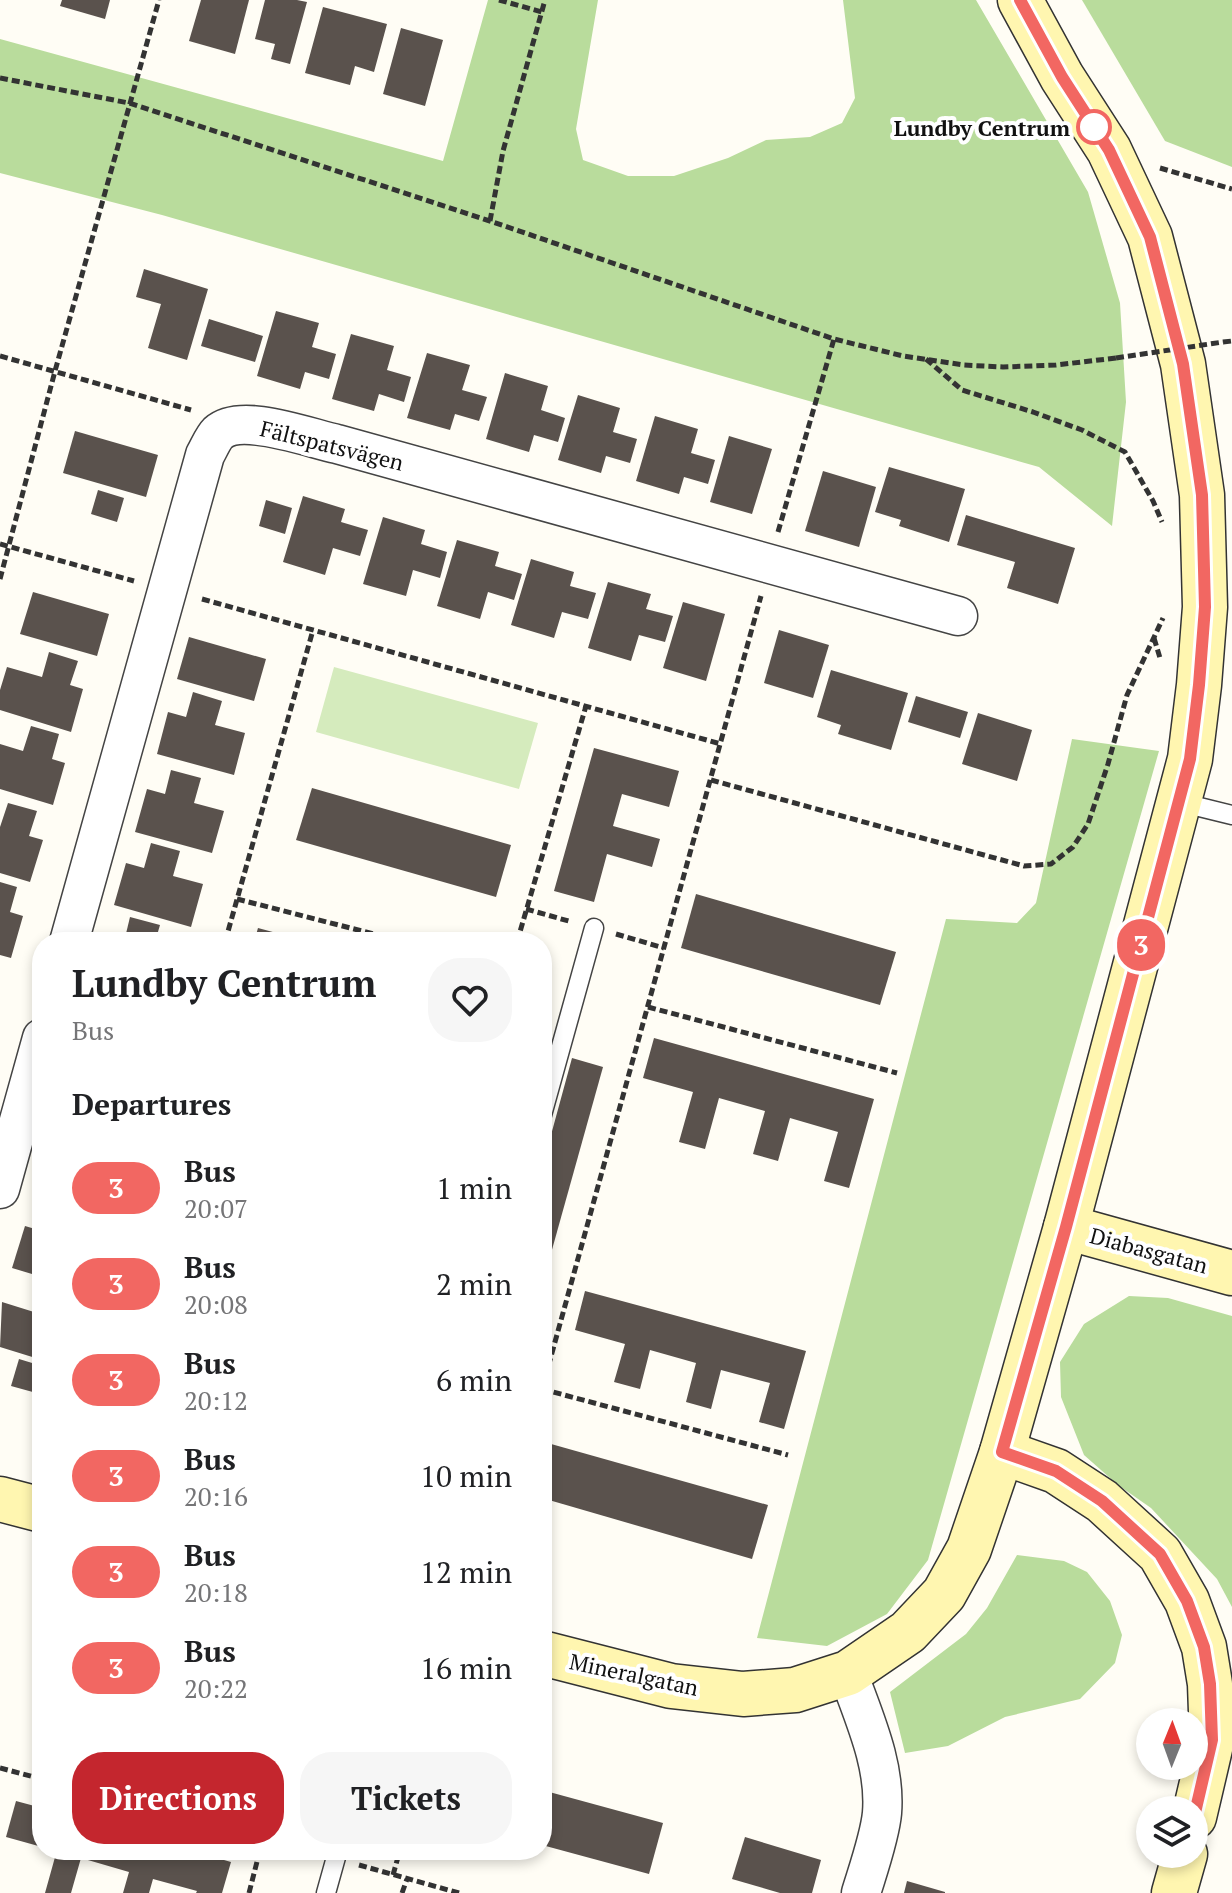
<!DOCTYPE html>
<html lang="en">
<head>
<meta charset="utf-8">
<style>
	:root { --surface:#fff; --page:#f6f6f6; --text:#202124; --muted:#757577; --accent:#c4262e }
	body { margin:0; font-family:"PT Serif",serif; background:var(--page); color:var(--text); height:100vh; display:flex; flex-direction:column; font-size:30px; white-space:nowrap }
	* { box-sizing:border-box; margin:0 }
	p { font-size:26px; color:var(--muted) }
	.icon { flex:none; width:44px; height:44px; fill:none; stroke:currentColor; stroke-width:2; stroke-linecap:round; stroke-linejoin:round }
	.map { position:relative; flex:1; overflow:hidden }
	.drawer { position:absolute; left:32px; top:932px; width:520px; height:928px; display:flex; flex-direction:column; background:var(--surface); border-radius:32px; box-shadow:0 4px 12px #0003 }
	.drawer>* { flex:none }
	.badge { padding:0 16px; border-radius:26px; font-size:28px; line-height:52px }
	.needle { width:52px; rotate:1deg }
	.controls { position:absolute; left:1136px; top:1708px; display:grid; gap:16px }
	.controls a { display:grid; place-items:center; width:72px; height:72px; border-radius:50%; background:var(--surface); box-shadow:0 4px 12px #0003; font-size:40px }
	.map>.badge { position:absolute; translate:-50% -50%; box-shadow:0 0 0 4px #fff }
	h2 { padding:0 40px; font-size:30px; line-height:72px }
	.round { display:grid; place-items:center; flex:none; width:84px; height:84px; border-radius:32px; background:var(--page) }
	.summary { display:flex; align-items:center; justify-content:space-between; height:136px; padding:0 40px }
	h1 { font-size:38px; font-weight:700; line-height:60px }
	.primary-button { display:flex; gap:16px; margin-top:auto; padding:16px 40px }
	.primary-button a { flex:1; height:92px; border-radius:32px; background:var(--accent); color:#fff; font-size:32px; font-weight:700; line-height:92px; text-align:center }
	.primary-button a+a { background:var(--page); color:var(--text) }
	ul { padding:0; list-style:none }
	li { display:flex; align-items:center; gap:24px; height:96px; padding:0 40px }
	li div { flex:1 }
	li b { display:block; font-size:30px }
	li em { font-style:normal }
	li .badge { min-width:88px; font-weight:700; text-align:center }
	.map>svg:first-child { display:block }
</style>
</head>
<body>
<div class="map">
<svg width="1232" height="1893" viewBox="0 0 1232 1893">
	<rect width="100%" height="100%" fill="#fffdf5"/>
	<path fill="#d5ebbd" d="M334 667 538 723 519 789 316 732Z"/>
	<g fill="#b9dc9c">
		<path d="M488 0H598L576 129 583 160 628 176H674L728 158 766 140 810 137 842 123 855 98 843 0H976L1088 192 1120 303 1126 402 1112 526 1039 467 162 215 0 173V39L443 161Z"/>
		<path d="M1082 0H1232V167L1165 141Z"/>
		<path d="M1072 739 1159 751 928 1560 887 1614 827 1646 757 1638 946 919 1017 923 1036 903Z"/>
		<path d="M1129 1296 1168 1298 1232 1316V1607L1217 1579 1151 1508 1118 1485 1084 1455 1061 1397 1060 1362 1084 1324Z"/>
		<path d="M1017 1555 1064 1561 1087 1572 1110 1601 1122 1635 1115 1663 1080 1699 1005 1717 948 1746 905 1753 890 1692 966 1634 987 1608Z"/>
	</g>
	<g fill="#5a524d">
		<path d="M62 0H110L105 19 60 6Z"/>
		<path d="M201 0H249L235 54 189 41Z"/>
		<path d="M265 0H297L307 2 290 64 271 59 275 44 255 39Z"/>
		<path d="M323 7 387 24 374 72 355 66 350 85 305 73Z"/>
		<path d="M401 28 443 40 425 106 383 94Z"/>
		<path d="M144 269 208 289 187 360 148 348 161 304 136 297Z"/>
		<path d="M276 311 319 323 312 347 336 354 329 379 305 372 300 389 257 376Z"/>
		<path d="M209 319 263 336 255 362 201 346Z"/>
		<path d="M351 334 394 346 387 370 411 377 404 402 379 394 374 411 332 399Z"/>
		<path d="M427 353 470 365 462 390 487 397 479 421 455 414 450 430 407 418Z"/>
		<path d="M505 373 548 386 541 410 565 418 558 442 534 435 529 452 486 439Z"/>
		<path d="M578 395 620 408 613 432 637 439 630 463 606 456 601 473 558 460Z"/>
		<path d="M655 416 698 429 691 453 715 460 708 484 684 477 679 494 636 481Z"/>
		<path d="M75 431 158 455 146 497 63 473Z"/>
		<path d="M729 436 772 449 752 514 710 502Z"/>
		<path d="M889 467 965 489 949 542 899 526 901 520 875 512Z"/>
		<path d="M823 471 876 487 859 547 805 531Z"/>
		<path d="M98 490 124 498 117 522 91 514Z"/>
		<path d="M303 496 345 509 341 522 368 530 360 556 333 548 325 575 283 562Z"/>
		<path d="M266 500 292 508 285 534 259 526Z"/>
		<path d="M966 515 1075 548 1058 604 1007 588 1015 562 957 545Z"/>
		<path d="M383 517 425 530 421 544 447 552 440 578 413 570 406 596 363 584Z"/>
		<path d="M457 540 499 552 495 566 522 574 514 600 488 592 480 619 437 606Z"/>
		<path d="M531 559 574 572 570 586 596 593 588 619 562 612 554 638 511 625Z"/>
		<path d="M608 582 651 594 646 609 673 616 665 642 639 635 631 661 588 648Z"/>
		<path d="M33 592 109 614 97 656 20 634Z"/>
		<path d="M683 602 725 614 706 681 663 668Z"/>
		<path d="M779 630 829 645 813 698 764 683Z"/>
		<path d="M189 637 266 659 254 701 177 679Z"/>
		<path d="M49 652 78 661 70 685 83 689 71 732 0 710V690L7 667 42 677Z"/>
		<path d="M831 670 908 693 891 750 838 734 841 725 817 717Z"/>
		<path d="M193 692 222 701 215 725 245 733 234 775 157 754 168 712 186 717Z"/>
		<path d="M916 696 968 712 960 738 908 722Z"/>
		<path d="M978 713 1032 730 1017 781 962 764Z"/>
		<path d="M31 726 59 734 52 759 65 763 53 805 0 789V744L23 751Z"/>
		<path d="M594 748 679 771 669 807 622 794 613 826 660 839 652 867 607 854 594 902 554 891Z"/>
		<path d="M171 770 201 778 194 803 224 811 212 853 135 832 147 789 165 794Z"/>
		<path d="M312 788 511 845 496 897 296 840Z"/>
		<path d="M8 803 37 811 29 836 43 840 30 882 0 873V827Z"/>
		<path d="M151 843 180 851 173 876 203 884 191 927 114 905 126 863 144 868Z"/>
		<path d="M0 882 17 887 10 912 23 916 11 958 0 955Z"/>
		<path d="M696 894 896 952 880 1005 681 948Z"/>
		<path d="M130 917 160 925 155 942H124Z"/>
		<path d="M258 928 306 941V942H254Z"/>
		<path d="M654 1038 874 1099 849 1188 824 1181 838 1132 790 1118 778 1161 753 1154 765 1111 719 1098 705 1149 679 1142 693 1092 643 1078Z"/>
		<path d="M572 1058 603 1067 548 1264 542 1262V1168Z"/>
		<path d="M25 1226 42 1231V1277L12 1268Z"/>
		<path d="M41 1287 42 1360 0 1347 2 1302 34 1312Z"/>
		<path d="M585 1291 806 1351 784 1429 759 1422 770 1383 721 1370 711 1409 686 1402 696 1363 650 1350 640 1389 614 1382 625 1344 575 1330Z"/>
		<path d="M19 1359 42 1366V1388L40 1394 11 1386Z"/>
		<path d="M544 1442 768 1505 752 1559 542 1498V1450Z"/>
		<path d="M542 1790 663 1823 649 1874 542 1845Z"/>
		<path d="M16 1801 42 1808V1847L6 1837Z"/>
		<path d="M745 1837 821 1860 812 1893H780L732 1879Z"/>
		<path d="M57 1850H189L231 1862 222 1893H196L197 1891 153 1879 149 1893H123L129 1872 81 1858 71 1893H45Z"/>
		<path d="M907 1881 945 1892V1893H904Z"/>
	</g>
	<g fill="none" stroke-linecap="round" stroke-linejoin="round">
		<g stroke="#444" stroke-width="21">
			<g id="lane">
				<path d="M1179 802 1232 815"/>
				<path d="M542 1115 594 928"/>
				<path d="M326 1893 338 1850"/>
			</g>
		</g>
		<g stroke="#444" stroke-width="41">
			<g id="street">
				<path d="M69 942 205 455C209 448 213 438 218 433 241 412 309 438 337 444L958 616"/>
				<path d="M0 1189 42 1038"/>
				<path d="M848 1673C864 1718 886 1765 882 1813 880 1836 868 1870 861 1893"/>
			</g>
		</g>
		<g stroke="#333" stroke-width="47">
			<g id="secondary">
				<path d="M1066 1227 1232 1273"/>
				<path d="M1002 1452 1056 1471 1102 1501 1160 1554 1187 1601 1204 1647 1210 1684 1212 1740 1194 1817"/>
				<path d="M0 1499 42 1510"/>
				<path d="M542 1653 671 1686 743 1694 795 1690 848 1673 908 1632 944 1594 969 1549 1002 1452 1066 1227 1190 759 1199 685 1205 607 1202 495 1183 364 1150 237 1109 150 1062 77 1020 0"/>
				<path d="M1174 1893 1185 1854"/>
			</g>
		</g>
		<g stroke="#333" stroke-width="5" stroke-dasharray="8 4" stroke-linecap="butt">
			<path d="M499 0 542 12"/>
			<path d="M0 78 129 103 490 221 834 339 903 356 964 365 1003 367 1056 365 1116 358"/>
			<path d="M1160 168 1232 189"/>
			<path d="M490 221 503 151 545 0"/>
			<path d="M1223 342 1232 341"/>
			<path d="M0 356 191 410"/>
			<path d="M926 359 962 390 1033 412 1082 430 1125 452 1153 501 1162 522"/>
			<path d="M778 532 834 339"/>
			<path d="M0 544 134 581"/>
			<path d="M0 579 55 371 159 0"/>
			<path d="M202 599 721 744"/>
			<path d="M1154 638 1160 658"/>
			<path d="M711 780 1024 866 1051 864 1073 847 1088 824 1108 764 1127 695 1163 618"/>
			<path d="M237 899 405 942"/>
			<path d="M526 909 572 922"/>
			<path d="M616 934 664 948"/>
			<path d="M225 942 313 630"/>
			<path d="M517 942 586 706"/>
			<path d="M648 1007 897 1073"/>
			<path d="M542 1389 761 596"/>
			<path d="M542 1389 788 1455"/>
			<path d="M0 1768 42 1779"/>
			<path d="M359 1865 459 1893"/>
			<path d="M393 1875 400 1850"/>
			<path d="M249 1893 260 1850"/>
			<path d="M402 1893 407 1879"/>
		</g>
		<use href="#lane" stroke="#fff" stroke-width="18"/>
		<use href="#street" stroke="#fff" stroke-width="38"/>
		<use href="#secondary" stroke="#fff6b0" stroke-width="44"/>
		<path stroke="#333" stroke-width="5" stroke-dasharray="8 4" stroke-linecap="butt" d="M1116 358 1223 342"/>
	</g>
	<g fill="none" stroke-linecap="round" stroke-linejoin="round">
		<g stroke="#fff" stroke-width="18">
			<path id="line" d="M1020 0 1062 77 1109 150 1150 237 1183 364 1202 495 1205 607 1199 685 1190 759 1066 1227 1002 1452 1056 1471 1102 1501 1160 1554 1187 1601 1204 1647 1210 1684 1212 1740 1194 1817"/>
		</g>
		<use href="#line" stroke="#f26762" stroke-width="12"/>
	</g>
	<circle fill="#fff" stroke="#f26762" stroke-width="4" cx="1094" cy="127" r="16"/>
	<g text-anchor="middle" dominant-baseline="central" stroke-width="8" stroke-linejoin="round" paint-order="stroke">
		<g font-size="22" font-weight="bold" fill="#111" stroke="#fff" text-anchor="end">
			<text x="1070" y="127">Lundby Centrum</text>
		</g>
		<g font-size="22" fill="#111" stroke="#fff">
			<text transform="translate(332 445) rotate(14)">Fältspatsvägen</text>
			<text transform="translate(1149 1250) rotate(15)">Diabasgatan</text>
			<text transform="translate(634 1674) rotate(12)">Mineralgatan</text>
		</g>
	</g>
</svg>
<div class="controls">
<a><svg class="needle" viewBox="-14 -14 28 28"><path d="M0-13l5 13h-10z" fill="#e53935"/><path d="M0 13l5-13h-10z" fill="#757577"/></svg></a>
<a><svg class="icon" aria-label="layers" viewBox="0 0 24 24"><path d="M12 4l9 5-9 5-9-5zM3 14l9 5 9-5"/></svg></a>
</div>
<b class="badge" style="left:1141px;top:945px;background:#f26762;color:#fff">3</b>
<section class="drawer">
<div class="summary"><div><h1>Lundby Centrum</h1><p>Bus</p></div><a class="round"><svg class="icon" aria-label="heart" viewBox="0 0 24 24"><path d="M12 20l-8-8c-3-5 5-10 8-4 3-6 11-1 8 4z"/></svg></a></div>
<h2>Departures</h2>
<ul>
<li><span class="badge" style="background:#f26762;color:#fff">3</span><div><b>Bus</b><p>20:07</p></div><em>1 min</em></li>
<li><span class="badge" style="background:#f26762;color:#fff">3</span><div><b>Bus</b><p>20:08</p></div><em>2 min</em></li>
<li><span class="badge" style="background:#f26762;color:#fff">3</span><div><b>Bus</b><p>20:12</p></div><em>6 min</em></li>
<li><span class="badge" style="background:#f26762;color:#fff">3</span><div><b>Bus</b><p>20:16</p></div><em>10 min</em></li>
<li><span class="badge" style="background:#f26762;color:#fff">3</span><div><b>Bus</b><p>20:18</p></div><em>12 min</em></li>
<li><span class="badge" style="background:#f26762;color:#fff">3</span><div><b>Bus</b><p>20:22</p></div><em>16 min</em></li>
</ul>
<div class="primary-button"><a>Directions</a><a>Tickets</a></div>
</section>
</div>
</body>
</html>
